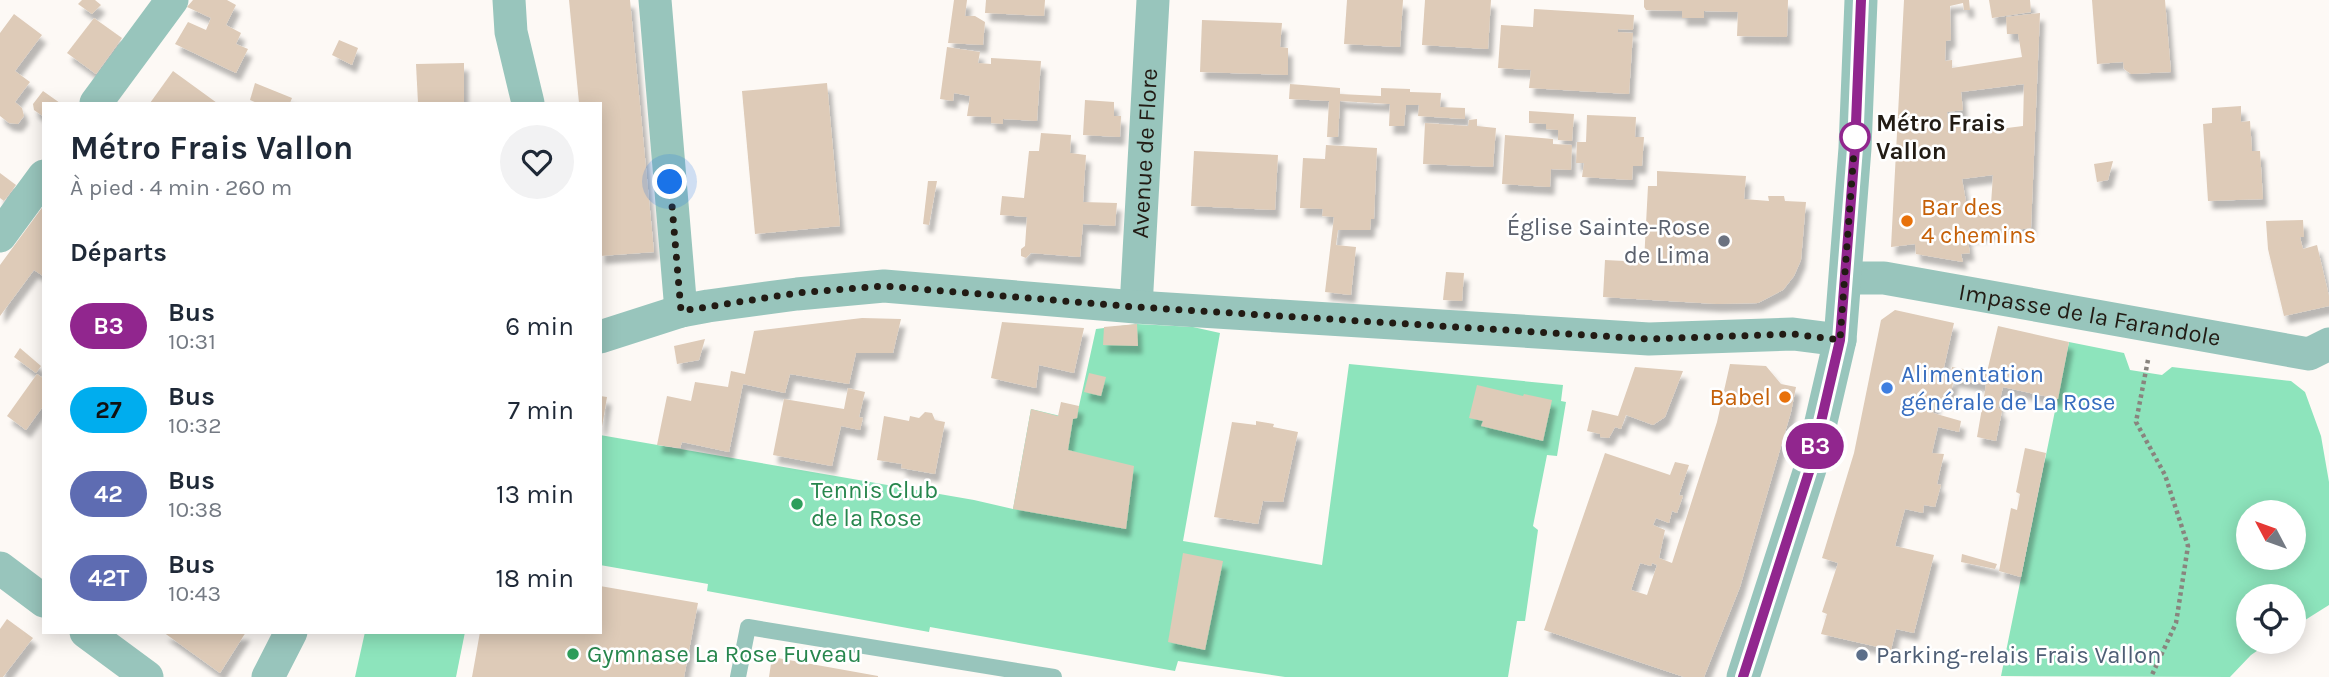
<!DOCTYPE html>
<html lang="fr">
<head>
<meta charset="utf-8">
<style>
	:root { --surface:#fff; --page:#f2f2f3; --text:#1f2937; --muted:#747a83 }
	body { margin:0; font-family:Karla,sans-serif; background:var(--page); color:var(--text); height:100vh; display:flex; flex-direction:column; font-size:26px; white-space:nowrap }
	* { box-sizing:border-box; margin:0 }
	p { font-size:23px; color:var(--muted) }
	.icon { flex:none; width:38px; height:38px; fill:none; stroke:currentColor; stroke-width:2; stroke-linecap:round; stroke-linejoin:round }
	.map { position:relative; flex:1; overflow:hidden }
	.details { position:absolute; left:42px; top:102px; width:560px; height:532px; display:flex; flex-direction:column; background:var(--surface); border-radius:0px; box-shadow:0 4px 18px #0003 }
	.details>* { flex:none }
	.badge { padding:0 14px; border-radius:23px; font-size:24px; line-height:46px }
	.needle { width:46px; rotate:311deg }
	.buttons { position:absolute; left:2236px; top:500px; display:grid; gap:14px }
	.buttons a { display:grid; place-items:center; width:70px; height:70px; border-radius:50%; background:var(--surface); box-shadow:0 4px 18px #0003; font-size:35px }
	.you { position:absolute; width:35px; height:35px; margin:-18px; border:5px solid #fff; border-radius:50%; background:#1a73e8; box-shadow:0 0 0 10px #1a73e833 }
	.map>.badge { position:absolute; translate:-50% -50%; box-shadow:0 0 0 4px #fff }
	h2 { padding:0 28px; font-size:26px; line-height:63px }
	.round { display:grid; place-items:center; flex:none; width:74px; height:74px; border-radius:37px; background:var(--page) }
	.headline { display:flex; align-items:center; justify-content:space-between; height:119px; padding:0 28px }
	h1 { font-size:33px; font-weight:700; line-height:52px }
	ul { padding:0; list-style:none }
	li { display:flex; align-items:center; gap:21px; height:84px; padding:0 28px }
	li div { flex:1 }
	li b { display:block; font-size:26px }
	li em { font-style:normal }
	li .badge { min-width:77px; font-weight:700; text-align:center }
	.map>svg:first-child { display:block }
</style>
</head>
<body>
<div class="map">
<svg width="2329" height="677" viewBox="0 0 2329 677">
	<defs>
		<filter id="shadow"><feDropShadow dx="4.5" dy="8" stdDeviation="2" flood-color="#0004"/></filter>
	</defs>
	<rect width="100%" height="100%" fill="#fdf9f5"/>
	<g fill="#8de4bc" fill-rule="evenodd">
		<path d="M1137 324 1193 327 1220 333 1183 541 1322 565 1349 364 1563 385 1561 401 1566 402 1557 456 1547 455 1533 526 1538 530 1525 621H1517L1508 677H1285L1178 661 1175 671 930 627 929 632 707 591 708 584 600 565V435L974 500 1013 509 1031 409 1073 419 1079 406 1096 329Z"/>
		<path d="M2069 342 2124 353 2130 370 2162 375 2172 367 2291 381 2305 392 2321 436 2329 482V605L2294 627V597H2249V642H2270L2251 655 2230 677 2001 676ZM2249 513H2294V558H2249Z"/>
		<path d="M365 632H465L456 677H355Z"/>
	</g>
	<g fill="#decbb8" fill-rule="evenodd" filter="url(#shadow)">
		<path d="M82 0H95L101 5 92 14 78 4Z"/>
		<path d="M193 0H227L236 5 226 25 241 33 236 44 248 49 236 73 175 44 188 22 206 30 211 18 187 7Z"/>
		<path d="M569 0H630L654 252 600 256V103H579Z"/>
		<path d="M954 0H967L965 16H975L985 22 983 45 948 43Z"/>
		<path d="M986 0H1045L1044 16 985 13Z"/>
		<path d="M1347 0H1403L1400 47 1344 44Z"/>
		<path d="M1425 0H1491L1488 49 1422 45Z"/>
		<path d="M1644 0H1788L1787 37 1737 36 1738 12 1704 11V18H1682V11L1646 10 1644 7Z"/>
		<path d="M1904 0H1969L1970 10H1964L1963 3 1950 6 1951 40 1946 41 1945 61 1952 60V68L2022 57 2018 34H2007L2006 17 2040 13 2031 228 1967 236 1970 253 1961 254 1963 262 1916 254 1915 244 1891 247ZM2024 84 2023 126 1999 129 1998 118 1975 121 1977 131 1968 133 1966 120 1948 122 1947 112 1963 110 1961 92ZM1993 175 1991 204 1967 207 1962 179Z"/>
		<path d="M1989 0H2030L2031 12 1992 18Z"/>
		<path d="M2092 0H2165L2171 72 2131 74 2124 69 2123 62 2097 64Z"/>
		<path d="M1534 9 1634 15 1633 30 1618 29V32L1633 33 1629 94 1529 88 1531 70 1498 68 1501 25 1533 27Z"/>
		<path d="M14 14 42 35 15 71 30 82 15 102 22 108 24 116 18 124 9 123 0 116V33Z"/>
		<path d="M94 18 122 38 96 74 67 53Z"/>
		<path d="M1202 20 1282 23 1280 47 1288 48V75L1200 72Z"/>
		<path d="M339 40 358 48 352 65 332 55Z"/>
		<path d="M947 47 980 52 978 63 991 64V58L1041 61 1037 121 1003 119V124L991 123V117L967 116 970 96 954 93 953 101 940 99Z"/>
		<path d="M464 63V103H418L416 64Z"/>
		<path d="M173 71 217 103H150Z"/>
		<path d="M255 83 292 98 290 103H257L250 100Z"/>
		<path d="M827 83 840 226 755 234 742 91Z"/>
		<path d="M1290 84 1340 88V94L1381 96V88L1410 89V92L1441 93 1440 107 1465 108V119L1418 116 1419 105H1406L1404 126H1389L1390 104 1340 101 1338 137H1327L1329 101 1289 99Z"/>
		<path d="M43 91 60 103H44V117L34 110 33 104Z"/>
		<path d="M1085 100 1114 102V116H1121L1120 137 1083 135Z"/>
		<path d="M2241 106V122L2250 121 2252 151H2260L2263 199 2208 201 2203 124 2212 123V108Z"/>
		<path d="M1529 111 1574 114 1572 141 1558 140V130L1546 129V124L1529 123Z"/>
		<path d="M1587 115 1636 117 1635 137H1644L1642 166H1633L1632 180 1582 177 1584 163H1576L1577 142H1586Z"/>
		<path d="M1477 119V126L1496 128 1493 167 1423 164 1425 123 1468 126 1469 120Z"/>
		<path d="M1041 133 1071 135 1070 153 1086 155 1083 202 1117 203 1115 226 1083 224 1080 257 1031 253 1026 258 1021 256V249L1025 246 1027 217 1000 215 1002 196 1024 198 1029 151H1039Z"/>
		<path d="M1505 135 1553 139V144L1572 145 1571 170 1551 169 1550 187 1502 184Z"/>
		<path d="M1326 145 1377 148 1374 219H1371L1370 230H1338L1336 245 1356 247 1351 295 1325 292 1334 217 1322 216 1323 209 1300 208 1303 158 1325 159Z"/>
		<path d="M1194 151 1278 155 1275 210 1191 206Z"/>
		<path d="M2113 161 2108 180 2097 182 2094 164Z"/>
		<path d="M1657 171 1746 176 1744 199 1769 201 1768 196H1784L1785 201 1806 202 1801 260 1794 276 1783 290 1758 303 1717 304 1603 297 1605 260 1644 262 1648 186H1657Z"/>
		<path d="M0 173 16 185 4 201 0 198Z"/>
		<path d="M928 181H937L929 225 923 224Z"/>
		<path d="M44 205V274L43 276 34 270 0 316V265Z"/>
		<path d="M2303 220 2304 237H2300L2303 249 2317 245 2329 296V306L2284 316 2268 249 2266 221Z"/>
		<path d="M1446 272 1464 273 1462 301 1443 300Z"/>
		<path d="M1895 310 1954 323 1942 376 1950 379 1952 367 1980 372V369L1987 372 1998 326 2069 342 2058 399 2003 387 1998 408 2002 411 1996 441 1977 437 1986 385 1954 379 1949 400 1937 398 1933 413 1961 421 1959 432 1938 427 1932 453 1944 454 1937 484 1941 485 1935 507 1924 505 1923 513 1905 509 1895 546 1934 555 1914 633 1896 629 1891 650 1821 634 1827 614 1822 612 1838 563 1822 558 1854 453 1881 320Z"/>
		<path d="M862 318 901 319 893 353H856L849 384 790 374 785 393 743 384 729 452 682 442 680 448 657 445 667 396 691 401 695 382 728 387 731 371 745 374 754 331Z"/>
		<path d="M1002 322 1084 328 1074 373 1039 365 1036 388 991 378Z"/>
		<path d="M1137 324 1138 346 1103 345 1104 327Z"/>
		<path d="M705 339 699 360 677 364 674 346Z"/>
		<path d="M20 348 41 366 36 373 14 357Z"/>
		<path d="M1730 364 1766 366 1781 384 1796 387 1791 412 1740 587 1704 677H1684L1544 630 1605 453 1670 475 1675 462 1689 465 1679 495 1683 496 1677 513 1672 511 1669 523 1656 518 1653 525 1665 530 1659 558 1672 563 1717 422ZM1640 563 1651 566 1652 563 1657 565 1647 595 1631 590Z"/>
		<path d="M1635 367 1683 371 1665 417 1653 425 1626 415 1621 429 1615 427 1609 438 1600 437V434L1587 431 1592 410 1618 416Z"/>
		<path d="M1089 373 1106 377 1101 396 1084 392Z"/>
		<path d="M37 374 44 379V405L26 430 7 416Z"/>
		<path d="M1477 385 1523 396 1524 394 1552 400 1543 441 1481 426 1483 421 1469 418Z"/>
		<path d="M848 388 865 392 859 417 863 418 860 430 841 426 832 466 773 455 784 399 844 409Z"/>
		<path d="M600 396 607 397 602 427H600Z"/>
		<path d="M1061 402 1079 406 1077 418 1073 419 1068 450 1134 466 1126 529 1013 509 1031 409 1058 416Z"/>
		<path d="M925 412 932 413 935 420 945 422 935 474 901 468 902 464 877 460 884 416 909 421 910 416 919 418Z"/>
		<path d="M1256 421 1274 424 1273 427 1298 432 1283 502 1263 501 1258 524 1214 517 1232 422 1256 425Z"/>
		<path d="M2025 448 2046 453 2021 577 1999 571 2011 508 2017 510 2020 494 2016 492Z"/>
		<path d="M1183 553 1223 561 1205 650 1168 642Z"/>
		<path d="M1962 554 1997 564 1995 569 1961 562Z"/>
		<path d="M600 586 698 603 684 677H472L480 632H600Z"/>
		<path d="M7 619 33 638 3 677H0V629Z"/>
		<path d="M163 632H246L220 673Z"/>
		<path d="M772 657 878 676V677H769Z"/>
	</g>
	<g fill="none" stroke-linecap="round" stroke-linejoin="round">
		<path stroke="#89847e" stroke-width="4.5" stroke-dasharray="3.5 3.5" stroke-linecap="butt" d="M2148 360 2136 422 2165 475 2188 546 2176 623 2151 677"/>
		<path stroke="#98c5bc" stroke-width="16" d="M738 677 748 627 1054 677"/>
		<g stroke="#98c5bc" stroke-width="33">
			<path d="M509 0 511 32 528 103"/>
			<path d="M655 0 681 311"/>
			<path d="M96 103 172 0"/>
			<path d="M0 236 44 176"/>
			<path id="s1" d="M1846 278H1884L2309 354 2329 344"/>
			<path id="s2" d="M1136 307 1153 0"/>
			<path d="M600 337 681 311 708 306 797 294 884 286 1136 307 1649 339 1793 334 1840 340"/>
			<path d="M0 568 44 601"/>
			<path d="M86 632 147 677"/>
			<path d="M268 677 291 632"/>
			<path d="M1743 677 1810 469 1840 340 1855 148 1861 0"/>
		</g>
	</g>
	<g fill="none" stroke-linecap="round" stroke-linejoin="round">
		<g stroke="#fff" stroke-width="16">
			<path id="line" d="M1743 677 1810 469 1840 340 1855 148 1861 0"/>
		</g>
		<use href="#line" stroke="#91268e" stroke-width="10"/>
		<path stroke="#221b14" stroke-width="7" stroke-dasharray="0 12.6" d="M670 182 681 311 797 293 884 286 1136 307 1649 339 1793 334 1840 340 1855 137"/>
	</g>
	<circle fill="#fff" stroke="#91268e" stroke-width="3.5" cx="1855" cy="137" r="14"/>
	<g fill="#e8710a" stroke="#fff" stroke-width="2.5">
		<circle cx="1907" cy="221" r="7"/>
		<circle cx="1785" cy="397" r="7"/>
	</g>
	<circle fill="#6b7280" stroke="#fff" stroke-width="2.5" cx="1724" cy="241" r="7"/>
	<circle fill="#3f7fe0" stroke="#fff" stroke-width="2.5" cx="1887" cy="388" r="7"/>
	<g fill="#2e9e5b" stroke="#fff" stroke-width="2.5">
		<circle cx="797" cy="504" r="7"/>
		<circle cx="573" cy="654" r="7"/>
	</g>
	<circle fill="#5c6f8a" stroke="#fff" stroke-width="2.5" cx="1862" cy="655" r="7"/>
	<g text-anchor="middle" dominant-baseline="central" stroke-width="5" stroke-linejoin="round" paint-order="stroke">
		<g font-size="24" font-weight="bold" fill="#221b14" stroke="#fff" text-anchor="start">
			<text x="1876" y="123">Métro Frais<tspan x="1876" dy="28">Vallon</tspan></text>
		</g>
		<g font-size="24" fill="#221b14" stroke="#fff">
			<text stroke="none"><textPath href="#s2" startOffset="154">Avenue de Flore</textPath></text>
			<text stroke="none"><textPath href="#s1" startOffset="247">Impasse de la Farandole</textPath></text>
		</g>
		<g font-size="24" fill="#c56008" stroke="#fff" text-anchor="start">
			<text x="1921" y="207">Bar des<tspan x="1921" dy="28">4 chemins</tspan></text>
			<text x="1771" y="397" text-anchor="end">Babel</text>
		</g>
		<g font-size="24" fill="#5b616d" stroke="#fff" text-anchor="end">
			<text x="1710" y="227">Église Sainte-Rose<tspan x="1710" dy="28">de Lima</tspan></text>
		</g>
		<g font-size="24" fill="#366cbe" stroke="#fff" text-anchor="start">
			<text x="1901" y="374">Alimentation<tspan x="1901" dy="28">générale de La Rose</tspan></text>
		</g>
		<g font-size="24" fill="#27864d" stroke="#fff" text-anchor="start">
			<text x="811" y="490">Tennis Club<tspan x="811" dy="28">de la Rose</tspan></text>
			<text x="587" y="654">Gymnase La Rose Fuveau</text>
		</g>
		<g font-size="24" fill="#4e5e75" stroke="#fff" text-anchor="start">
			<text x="1876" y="655">Parking-relais Frais Vallon</text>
		</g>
	</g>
</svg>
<div class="buttons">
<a><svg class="needle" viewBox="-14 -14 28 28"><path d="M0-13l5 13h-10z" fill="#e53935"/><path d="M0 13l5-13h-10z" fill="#747a83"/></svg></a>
<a><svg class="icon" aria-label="locate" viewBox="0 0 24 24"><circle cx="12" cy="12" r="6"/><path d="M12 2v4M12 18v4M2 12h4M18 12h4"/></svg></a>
</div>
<div class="you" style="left:670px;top:182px"></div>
<b class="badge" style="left:1815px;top:446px;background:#91268e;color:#fff">B3</b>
<section class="details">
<div class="headline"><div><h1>Métro Frais Vallon</h1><p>À pied · 4 min · 260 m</p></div><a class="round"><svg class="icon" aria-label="heart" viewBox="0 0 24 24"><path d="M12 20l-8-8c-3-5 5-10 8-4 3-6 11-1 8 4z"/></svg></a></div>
<h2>Départs</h2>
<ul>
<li><span class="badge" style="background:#91268e;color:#fff">B3</span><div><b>Bus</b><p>10:31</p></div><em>6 min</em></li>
<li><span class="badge" style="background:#00adee;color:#111">27</span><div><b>Bus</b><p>10:32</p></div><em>7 min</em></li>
<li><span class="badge" style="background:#5e6cb2;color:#fff">42</span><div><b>Bus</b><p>10:38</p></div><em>13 min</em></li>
<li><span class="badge" style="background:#5e6cb2;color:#fff">42T</span><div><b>Bus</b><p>10:43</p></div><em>18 min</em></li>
</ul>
</section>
</div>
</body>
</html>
